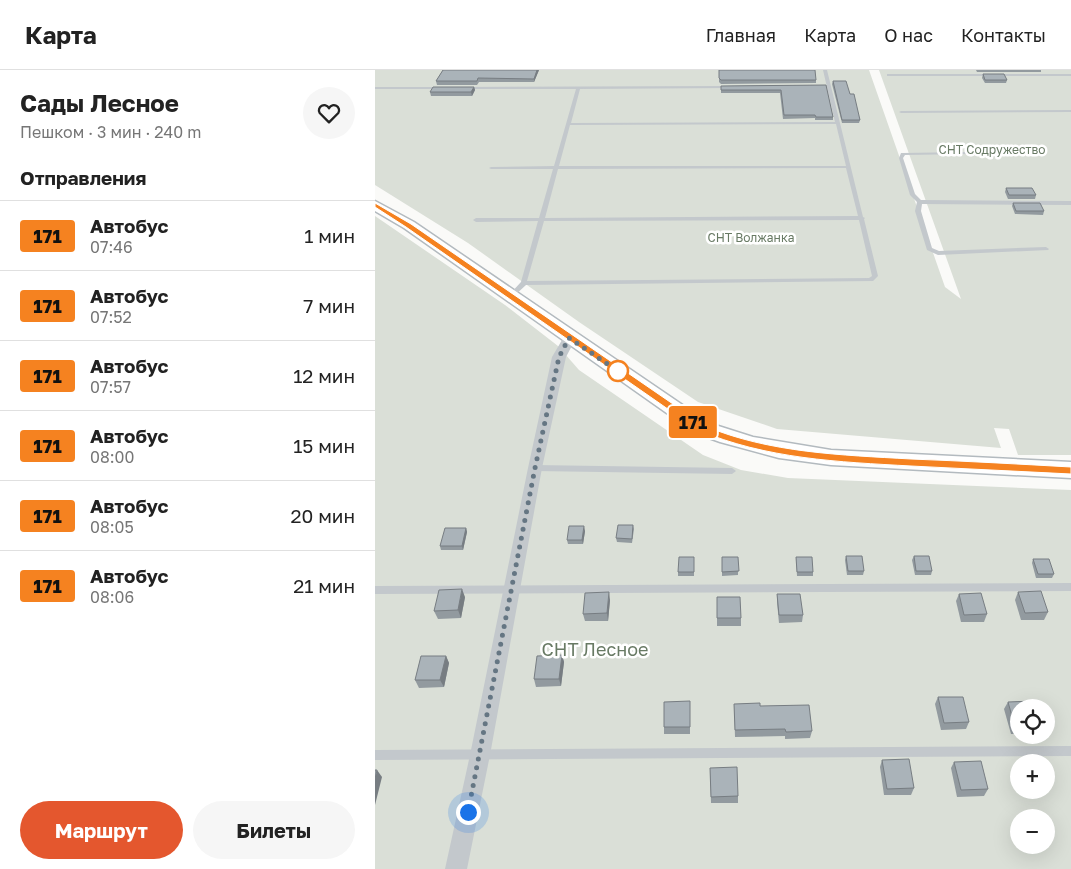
<!DOCTYPE html>
<html lang="ru">
<head>
<meta charset="utf-8">
<style>
	:root { --surface:#fff; --page:#f6f6f6; --text:#222; --muted:#767676; --line:#e0e0e0; --accent:#e4572e }
	body { margin:0; font-family:"Golos Text",sans-serif; background:var(--page); color:var(--text); height:100vh; display:flex; flex-direction:column; font-size:19px; white-space:nowrap }
	* { box-sizing:border-box; margin:0 }
	p { font-size:16px; color:var(--muted) }
	.icon { flex:none; width:28px; height:28px; fill:none; stroke:currentColor; stroke-width:2; stroke-linecap:round; stroke-linejoin:round }
	.map { position:relative; flex:1; overflow:hidden }
	.side { display:flex; flex-direction:column; background:var(--surface); width:375px }
	.side>* { flex:none }
	.badge { padding:0 10px; border-radius:4px; font-size:18px; line-height:32px }
	.controls { position:absolute; left:635px; top:629px; display:grid; gap:10px }
	.controls a { display:grid; place-items:center; width:45px; height:45px; border-radius:50%; background:var(--surface); box-shadow:0 5px 20px #0002; font-size:25px }
	.you { position:absolute; width:25px; height:25px; margin:-12px; border:4px solid #fff; border-radius:50%; background:#1a73e8; box-shadow:0 0 0 8px #1a73e833 }
	.map>.badge { position:absolute; translate:-50% -50%; box-shadow:0 0 0 2px #fff }
	h2 { padding:0 20px; font-size:19px; line-height:45px }
	.round { display:grid; place-items:center; flex:none; width:52px; height:52px; border-radius:26px; background:var(--page) }
	.headline { display:flex; align-items:center; justify-content:space-between; height:85px; padding:0 20px }
	h1 { font-size:24px; font-weight:700; line-height:38px }
	.button { display:flex; gap:10px; margin-top:auto; padding:10px 20px }
	.button a { flex:1; height:58px; border-radius:30px; background:var(--accent); color:#fff; font-size:20px; font-weight:700; line-height:58px; text-align:center }
	.button a+a { background:var(--page); color:var(--text) }
	ul { padding:0; list-style:none }
	li { display:flex; align-items:center; gap:15px; height:70px; padding:0 20px; border-top:1px solid var(--line) }
	li div { flex:1 }
	li b { display:block; font-size:19px }
	li em { font-style:normal }
	li .badge { min-width:55px; font-weight:700; text-align:center }
	header { display:flex; align-items:center; gap:30px; box-sizing:border-box; height:70px; padding:0 25px; background:var(--surface); border-bottom:1px solid var(--line) }
	header strong { font-size:24px }
	nav { display:flex; gap:28px; margin-inline-start:auto; font-size:18px }
	main { display:flex; flex:1; min-height:0 }
	.map>svg:first-child { display:block }
</style>
</head>
<body>
<header>
<strong>Карта</strong>
<nav><a>Главная</a><a>Карта</a><a>О нас</a><a>Контакты</a></nav>
</header>
<main>
<section class="side">
<div class="headline"><div><h1>Сады Лесное</h1><p>Пешком · 3 мин · 240 m</p></div><a class="round"><svg class="icon" aria-label="heart" viewBox="0 0 24 24"><path d="M12 20l-8-8c-3-5 5-10 8-4 3-6 11-1 8 4z"/></svg></a></div>
<h2>Отправления</h2>
<ul>
<li><span class="badge" style="background:#f58220;color:#111">171</span><div><b>Автобус</b><p>07:46</p></div><em>1 мин</em></li>
<li><span class="badge" style="background:#f58220;color:#111">171</span><div><b>Автобус</b><p>07:52</p></div><em>7 мин</em></li>
<li><span class="badge" style="background:#f58220;color:#111">171</span><div><b>Автобус</b><p>07:57</p></div><em>12 мин</em></li>
<li><span class="badge" style="background:#f58220;color:#111">171</span><div><b>Автобус</b><p>08:00</p></div><em>15 мин</em></li>
<li><span class="badge" style="background:#f58220;color:#111">171</span><div><b>Автобус</b><p>08:05</p></div><em>20 мин</em></li>
<li><span class="badge" style="background:#f58220;color:#111">171</span><div><b>Автобус</b><p>08:06</p></div><em>21 мин</em></li>
</ul>
<div class="button"><a>Маршрут</a><a>Билеты</a></div>
</section>
<div class="map">
<svg width="696" height="799" viewBox="0 0 696 799">
	<rect width="100%" height="100%" fill="#fafaf8"/>
	<g fill="#dadfd7" fill-rule="evenodd">
		<path d="M0 0H494L570 217 586 229 504 0H696V385H643L634 359 619 358 626 378 402 359 323 332 204 252 93 173 0 115Z"/>
		<path d="M0 146 130 235 183 276 204 300 328 385 366 400 413 408 696 420V799H0ZM644 638H671V665H644ZM644 692H671V720H644ZM644 748H671V775H644Z"/>
	</g>
	<g fill="none" stroke-linecap="round" stroke-linejoin="round">
		<g stroke="#b3babf" stroke-width="3">
			<path id="secondary" d="M0 131 39 152 334 353 378 367 456 380 696 392V408L456 395 404 388 345 372 320 363 29 158 0 141Z"/>
		</g>
		<g fill="#c3c8cc" fill-rule="evenodd">
			<path d="M448 0H452L488 147 490 148 489 149 503 206 498 211 151 215 138 227H134V225L146 212 163 151 101 152 98 150 101 148H164L178 99H116L114 98 116 97 179 96 201 19H87V17L355 16 357 17V18L205 19 196 53 460 52ZM461 54 471 96H184L195 55ZM471 98 483 146 170 148 183 99ZM484 150 497 206 494 208 152 211 169 151Z"/>
			<rect x="512" y="4" width="184" height="2"/>
			<path d="M0 17H65L67 18 65 19H0Z"/>
			<path d="M696 40V42L526 43 524 42 526 41Z"/>
			<path d="M591 82 593 83V84L530 85 528 88 540 124 546 130 696 131V135L547 134 546 141 557 178 564 181 671 177 674 179 673 180 563 185 552 180 540 141 542 132 535 125 524 88 526 83H528Z"/>
			<path d="M160 395 357 398 361 401 357 404 160 401 156 398Z"/>
			<path d="M696 513V521L0 524V516Z"/>
			<path d="M696 676V686L0 690V680Z"/>
		</g>
		<path fill="#c3c8cc" fill-rule="evenodd" d="M195 264 201 268 191 287 167 398 115 685 92 799H70L95 685 153 398 177 287 190 265Z"/>
		<use href="#secondary" fill="#fff" fill-rule="evenodd"/>
	</g>
	<g fill="#929a9f">
		<path d="M68 0H164L159 12H104L102 15H62L61 11Z"/>
		<path d="M344 0 441 10V13L346 14 344 12Z"/>
		<path d="M601 0H694H666V2H602Z"/>
		<path d="M608 4 632 10 631 13H610L607 8Z"/>
		<path d="M458 11 475 24 485 50 484 53H467L457 14Z"/>
		<path d="M451 15 458 47V50H440V48L408 49 405 23H346V16Z"/>
		<path d="M99 17 100 20 97 26H56L55 22Z"/>
		<path d="M631 118 661 125 660 129H633L630 122Z"/>
		<path d="M638 133 669 141 668 145 640 144 637 136Z"/>
		<path d="M258 455 259 459 257 473 242 472 241 468Z"/>
		<path d="M91 458 92 462 88 480H66L65 476Z"/>
		<path d="M210 461 208 474H193L192 470Z"/>
		<path d="M471 486 489 501 488 505H472L470 490Z"/>
		<path d="M539 486 557 501 556 505H540L537 490Z"/>
		<path d="M319 487V506H303V502Z"/>
		<path d="M347 487H363V505L347 506Z"/>
		<path d="M421 487 438 502V506H422Z"/>
		<path d="M658 489 679 504 677 508H661L657 493Z"/>
		<path d="M643 522 673 542 669 550H646L640 530Z"/>
		<path d="M402 524 428 545 427 552 404 553 402 532Z"/>
		<path d="M584 524 612 544 609 552H586L581 531Z"/>
		<path d="M90 527 86 548 63 549 59 541Z"/>
		<path d="M342 527 366 548V556H342Z"/>
		<path d="M235 530 233 551H210L208 544Z"/>
		<path d="M187 585 189 592 186 616 161 617 159 609Z"/>
		<path d="M71 586 74 593 69 617 44 618 40 610Z"/>
		<path d="M563 627 594 652 591 659 566 660 560 634Z"/>
		<path d="M633 632 644 638V664H636L629 639Z"/>
		<path d="M359 634 385 636 437 661 435 668 410 669V666L360 667Z"/>
		<path d="M315 638V664H289V657Z"/>
		<path d="M507 690 539 718 536 725H509L505 697Z"/>
		<path d="M579 692 613 719 609 726 582 727 576 698Z"/>
		<path d="M335 698 363 726V733H336Z"/>
	</g>
	<g fill="#777d82">
		<path d="M162 0H164L159 12V9Z"/>
		<path d="M99 17 100 20 97 26 96 22Z"/>
		<path d="M209 456 210 461 208 474 207 470Z"/>
		<path d="M91 458 92 462 88 480 87 476Z"/>
		<path d="M87 519 90 527 86 548 83 540Z"/>
		<path d="M234 522 235 530 233 551 232 543Z"/>
		<path d="M187 585 189 592 186 616 184 609Z"/>
		<path d="M71 586 74 593 69 617 65 610Z"/>
		<path d="M2 700 7 707 0 735V709Z"/>
	</g>
	<g fill="#aab3b9" stroke="#777d82">
		<path d="M68 0H162L159 9 103 8 102 11H61Z"/>
		<path d="M344 0H440L441 10H346L344 8Z"/>
		<path d="M608 4H629L632 10H610Z"/>
		<path d="M458 11H471L475 24H479L485 50H467Z"/>
		<path d="M451 15 458 47H441L440 45H409L406 20H346V16Z"/>
		<path d="M58 17H99L96 22H55Z"/>
		<path d="M631 118H657L661 125H634Z"/>
		<path d="M638 133H665L669 141H641Z"/>
		<path d="M243 455H258L257 469 241 468Z"/>
		<path d="M194 456H209L207 470H192Z"/>
		<path d="M70 458H91L87 476H65Z"/>
		<path d="M471 486H487L489 501H473Z"/>
		<path d="M539 486H554L557 501H541Z"/>
		<path d="M304 487H319V502H303Z"/>
		<path d="M347 487H363L364 501 347 502Z"/>
		<path d="M421 487H437L438 502H422Z"/>
		<path d="M658 489H674L679 504H663Z"/>
		<path d="M87 519 83 540 59 541 64 520Z"/>
		<path d="M666 521 673 542 650 543 643 522Z"/>
		<path d="M234 522 232 543 208 544 210 523Z"/>
		<path d="M606 523 612 544 589 545 584 524Z"/>
		<path d="M402 524H425L428 545H404Z"/>
		<path d="M342 527H365L366 548H342Z"/>
		<path d="M187 585 184 609H159L162 586Z"/>
		<path d="M46 586H71L65 610H40Z"/>
		<path d="M563 627H588L594 652 569 653Z"/>
		<path d="M315 631V657H289V632Z"/>
		<path d="M658 631 660 638H644V657H640L633 632Z"/>
		<path d="M385 633V636L434 635 437 661 411 662 410 659 360 660 359 634Z"/>
		<path d="M534 689 539 718 512 719 507 690Z"/>
		<path d="M606 691 613 719 586 720 579 692Z"/>
		<path d="M362 697 363 726 336 727 335 698Z"/>
		<path d="M0 700H2L0 709Z"/>
	</g>
	<path fill="#f58220" stroke="#fff" d="M0 133 36 154 330 356C395 383 466 385 536 389 589 391 643 394 696 397V404C643 401 589 399 536 396 464 392 391 389 323 360L31 157 0 137Z"/>
	<g fill="none" stroke-linecap="round" stroke-linejoin="round">
		<path stroke="#657683" stroke-width="5" stroke-dasharray="0 9" d="M93 742 160 398 184 287 194 268 243 301"/>
	</g>
	<circle fill="#fff" stroke="#f58220" stroke-width="2.5" cx="243" cy="301" r="10"/>
	<g text-anchor="middle" dominant-baseline="central" stroke-width="5" stroke-linejoin="round" paint-order="stroke">
		<g font-size="12" fill="#687a64" stroke="#fff">
			<text x="617" y="79">СНТ Содружество</text>
			<text x="376" y="167">СНТ Волжанка</text>
		</g>
		<g font-size="18" fill="#687a64" stroke="#fff">
			<text x="220" y="579">СНТ Лесное</text>
		</g>
	</g>
</svg>
<div class="controls">
<a><svg class="icon" aria-label="locate" viewBox="0 0 24 24"><circle cx="12" cy="12" r="6"/><path d="M12 2v4M12 18v4M2 12h4M18 12h4"/></svg></a>
<a>+</a>
<a>−</a>
</div>
<div class="you" style="left:93px;top:742px"></div>
<b class="badge" style="left:318px;top:352px;background:#f58220;color:#111">171</b>
</div>
</main>
</body>
</html>
